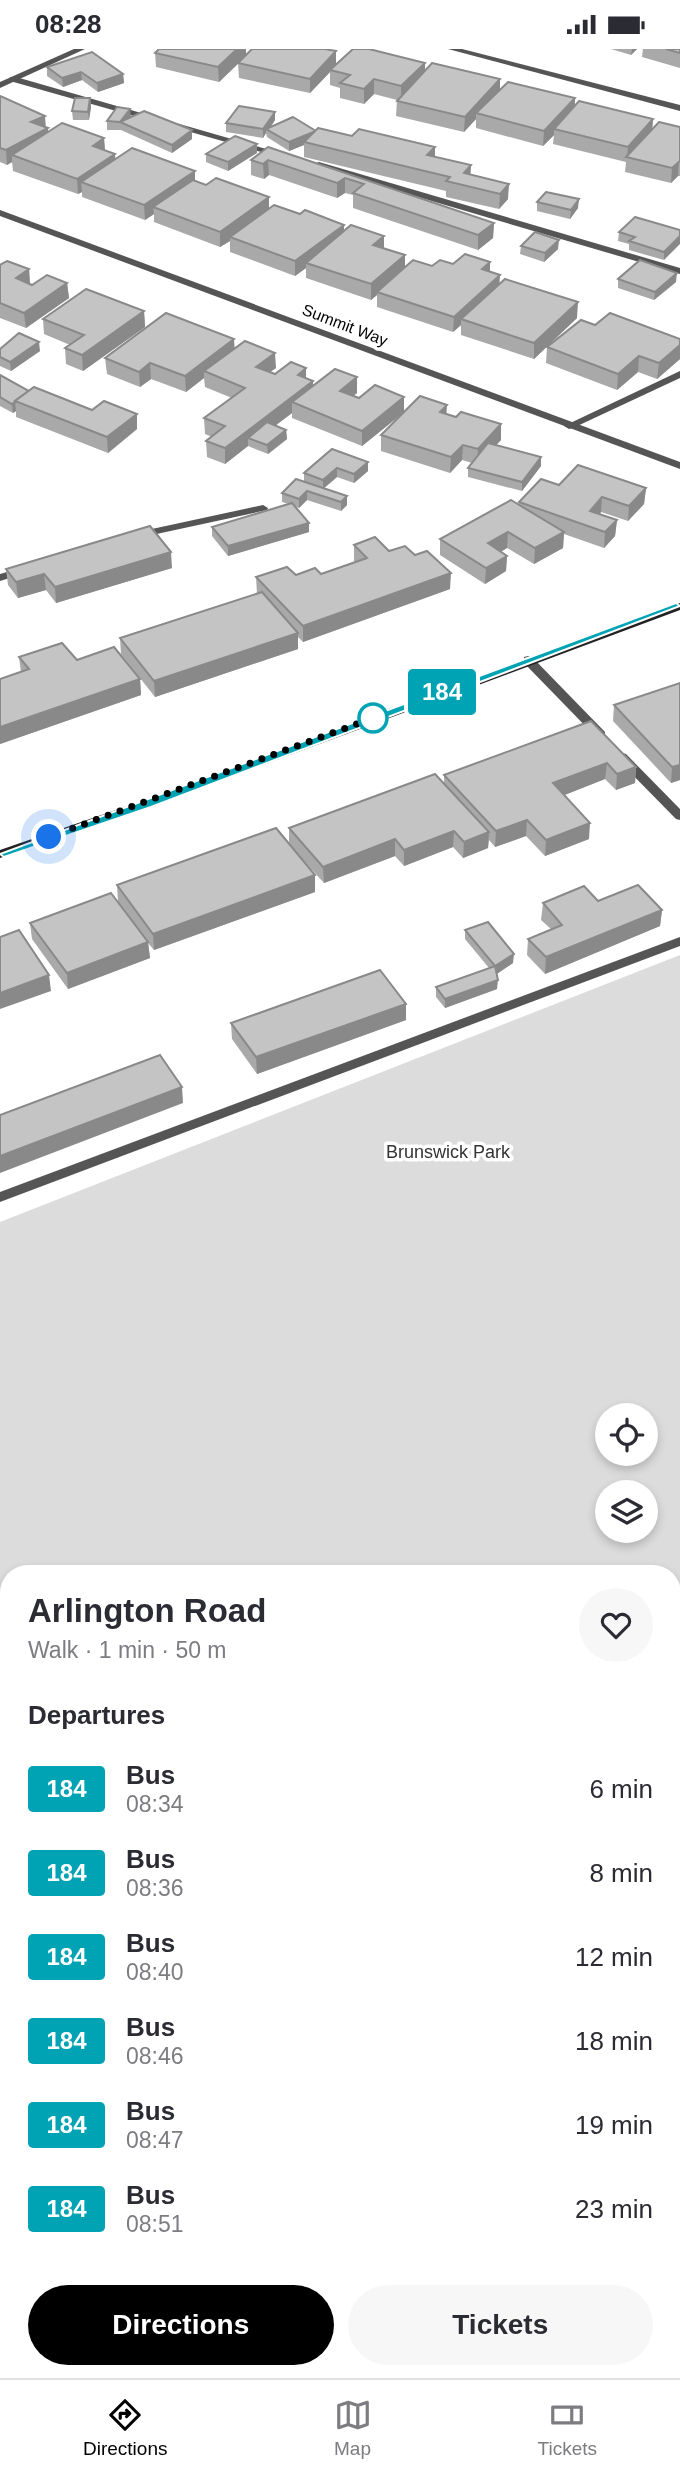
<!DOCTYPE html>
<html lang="en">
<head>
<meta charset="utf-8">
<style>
	:root { --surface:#fff; --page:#f7f7f7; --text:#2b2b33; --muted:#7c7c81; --line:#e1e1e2; --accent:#000 }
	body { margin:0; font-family:Helvetica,sans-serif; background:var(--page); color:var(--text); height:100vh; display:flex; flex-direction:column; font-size:26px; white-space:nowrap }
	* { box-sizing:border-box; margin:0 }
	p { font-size:23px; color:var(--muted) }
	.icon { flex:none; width:38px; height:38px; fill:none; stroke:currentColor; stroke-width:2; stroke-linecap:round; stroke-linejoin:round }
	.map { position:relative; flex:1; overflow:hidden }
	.sheet { position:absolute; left:0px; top:1516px; width:681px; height:814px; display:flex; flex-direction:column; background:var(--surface); border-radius:28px 28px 0 0; box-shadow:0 4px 10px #0003 }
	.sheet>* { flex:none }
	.badge { padding:0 14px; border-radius:5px; font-size:24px; line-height:46px }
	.tools { position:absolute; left:595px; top:1354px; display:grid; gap:14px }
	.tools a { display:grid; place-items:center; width:63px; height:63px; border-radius:50%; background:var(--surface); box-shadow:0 4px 10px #0003; font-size:35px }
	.you { position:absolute; width:35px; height:35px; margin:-18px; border:5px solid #fff; border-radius:50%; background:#1a73e8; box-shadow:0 0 0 10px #1a73e833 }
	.map>.badge { position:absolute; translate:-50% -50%; box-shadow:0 0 0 4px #fff }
	h2 { padding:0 28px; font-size:26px; line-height:63px }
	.round { display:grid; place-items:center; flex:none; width:74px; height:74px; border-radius:37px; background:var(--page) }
	.summary { display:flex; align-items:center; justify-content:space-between; height:119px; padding:0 28px }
	h1 { font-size:33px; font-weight:600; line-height:52px }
	.primary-button { display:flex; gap:14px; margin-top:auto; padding:14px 28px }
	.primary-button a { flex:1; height:80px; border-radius:42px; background:var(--accent); color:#fff; font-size:28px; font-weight:600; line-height:80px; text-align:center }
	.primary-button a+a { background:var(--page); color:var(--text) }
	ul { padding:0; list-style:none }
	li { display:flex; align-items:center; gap:21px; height:84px; padding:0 28px }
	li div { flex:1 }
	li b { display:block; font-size:26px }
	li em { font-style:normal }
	li .badge { min-width:77px; font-weight:700; text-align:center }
	.status { display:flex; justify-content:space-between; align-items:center; height:49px; padding:0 35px; background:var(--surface); direction:ltr }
	.status svg { height:19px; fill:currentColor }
	.tabs { display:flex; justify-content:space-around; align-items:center; height:98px; border-top:2px solid var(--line); background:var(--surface); font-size:19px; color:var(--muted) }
	.tabs a { display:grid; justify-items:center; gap:4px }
	.tabs .active { color:var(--accent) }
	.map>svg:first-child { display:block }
</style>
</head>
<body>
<div class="status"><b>08:28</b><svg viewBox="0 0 49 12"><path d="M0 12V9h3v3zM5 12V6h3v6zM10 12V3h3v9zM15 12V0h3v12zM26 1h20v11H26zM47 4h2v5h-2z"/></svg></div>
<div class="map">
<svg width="680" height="2329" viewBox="0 0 680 2329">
	<rect width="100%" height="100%" fill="#fff"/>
	<g fill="#dcdcdc" fill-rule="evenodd">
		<path d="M680 906V1844L672 1849V1524H9V2256L0 2262V1173ZM607 1367H646V1405H607ZM607 1444H646V1482H607Z"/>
		<path d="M680 1858V2329H0V2279L9 2274V2320H672V1863Z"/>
	</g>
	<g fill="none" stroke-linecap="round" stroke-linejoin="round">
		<g fill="#a3a3a3" fill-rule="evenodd">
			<path d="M680 1627V1737L672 1740V1630Z"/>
			<path d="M9 2016V2149L0 2153V2020Z"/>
		</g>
		<g fill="#555" fill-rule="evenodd">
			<path d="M10 28H16L287 106 279 108 10 32Z"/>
			<path d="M319 113 680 219V225L316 118V114Z"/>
			<path d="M680 322V329L573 379 569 380 564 377Z"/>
			<path d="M263 456 268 459 267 461 138 489 132 486 138 483Z"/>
			<path d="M25 518 31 521 29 523 0 532V525Z"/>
			<path d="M528 607 532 608 605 683V689H597L524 614V608Z"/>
			<path d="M622 704 626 705 680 760V771L676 770 618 711 616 708Z"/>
			<path d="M680 888V897L0 1153V1143Z"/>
		</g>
		<g fill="#555" fill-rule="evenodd">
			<path d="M74 0H85L0 39V33Z"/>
			<path d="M448 0H462L680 56V62Z"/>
			<path d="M0 161 680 413V420L0 167Z"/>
		</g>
		<path fill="#222" fill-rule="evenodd" d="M680 554V561L150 758 0 809V801L142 752Z"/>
	</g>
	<g fill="#a9a9a9">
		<path d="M159 0H246V6L336 2V16L425 14V22L500 41 575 49V57L653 70 652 80 680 78V127H678L671 134 625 123 626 113 553 95 554 86 543 97 476 79V70L464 83 396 67 397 51 374 45 364 55 340 49V39L330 36V23L310 44 239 29 238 14 241 12 219 33 156 18 155 4Z"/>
		<path d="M611 0H637L631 6Z"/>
		<path d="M643 0H680V19L642 8Z"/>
		<path d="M47 18 123 25 124 34 98 43 82 31 63 38 47 27Z"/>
		<path d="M0 47 45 67V79L48 83 104 89 105 101 115 105V110L195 132 269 159 344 176V182L384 199 405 206V218L490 213V223L500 236 577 269 534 310 461 286V276L453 283 377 258V246L371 251 306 229V219L295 227 230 203V192L220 198 154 173V165L145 171 82 148V143L78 145 13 122 12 113 7 116 0 113Z"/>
		<path d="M90 49 91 58 89 71H73L72 62Z"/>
		<path d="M131 68 192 81V90L172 104 121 81H107V72Z"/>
		<path d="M275 71 271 78 315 82 435 98V108L471 116 470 126 508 150 499 160 446 148V142L304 108V96L289 102 267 88 266 84 263 89 226 83V74Z"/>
		<path d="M268 98 494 174 493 189 478 201 353 159V146L345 144 337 149 269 126 264 130 251 126V111Z"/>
		<path d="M257 104 228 122 206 113V105Z"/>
		<path d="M537 153 578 159 570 170 537 162Z"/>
		<path d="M680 181 664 211 629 201V195L618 192 619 183Z"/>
		<path d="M521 197 558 200 544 213 520 205Z"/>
		<path d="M0 216 29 220 30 235 32 236 67 234 69 249 26 279 0 269Z"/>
		<path d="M618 230 676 233 654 251 618 239Z"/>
		<path d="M144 262 145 278 83 322 66 315 65 299 70 296 44 285 43 270Z"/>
		<path d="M595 276 680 290V310L657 330 638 323 617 341 546 314 547 298Z"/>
		<path d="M0 300 40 302 11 322 0 317Z"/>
		<path d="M235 300 276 319 270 323 275 325 306 319V329L313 337 357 344 353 347 404 363 447 365 456 368 501 375V391L496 396 541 417 522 442 468 428V419L472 414 462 411 450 424 381 402V386L402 365 362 397 292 369V364L275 377 286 381 287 390 268 405 248 397 225 415 207 408 206 392 212 388 205 385 204 369 232 349 205 338 204 329 186 343 151 330 140 338 107 325 105 309Z"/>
		<path d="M0 326 29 342 92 361 137 365V380L108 404 16 368V362L13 364 0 357Z"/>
		<path d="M332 400 368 422 354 434 337 428 324 439 347 447V456L341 462 307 451 299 459 294 457 309 483 228 507 212 487V478L289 455 282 453V444L304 433V424Z"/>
		<path d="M559 436 646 439 644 455 628 472 601 463 600 465 617 471 615 487 604 499 564 485 563 499 534 515 507 499 501 503 507 507 506 522 485 535 440 506V490L518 456 519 453Z"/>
		<path d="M354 496 389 502 450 540 303 593 298 588V600L155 648 121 605 120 589 257 545 256 528 321 525 355 513 354 512Z"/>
		<path d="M172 519 56 554 46 541 18 549 8 536 6 520Z"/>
		<path d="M19 608 77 611 140 630 141 646 0 695V630L21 623Z"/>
		<path d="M680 634V731L671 734 613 672 614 656Z"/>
		<path d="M591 672 636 718 635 734 616 741 605 730 564 746 589 790 545 807 526 787 495 798 489 791 488 799 463 809 453 798 404 817 395 807 324 834 295 802 315 843 154 901 148 894 150 909 68 940 32 890 30 874 118 852 117 836 289 795V779L444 734V726Z"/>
		<path d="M598 852 662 861 660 877 545 925 527 906 528 890 551 880 541 871 543 854Z"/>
		<path d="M465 881 513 914 496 925 497 940 445 959 436 948V938L489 919 465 890Z"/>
		<path d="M406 971 257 1025 232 990 231 974Z"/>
	</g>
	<g fill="#898989">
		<path d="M237 0H246V7L219 33 218 18Z"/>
		<path d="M632 0H637L631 6Z"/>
		<path d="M336 2V17L330 21V23L310 44V30Z"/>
		<path d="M425 14V29L401 52V37Z"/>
		<path d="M81 23 82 31 63 38 62 29Z"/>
		<path d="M123 25 124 34 98 43 97 34Z"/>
		<path d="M374 30V45L364 55V40Z"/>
		<path d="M500 30V45L476 64V70L464 83 465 68Z"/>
		<path d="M90 49 91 58 89 71 88 63Z"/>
		<path d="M575 49 574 64 554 80V86L543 97 544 82Z"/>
		<path d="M130 60 131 68 120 73Z"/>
		<path d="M275 63V71L268 81 266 80V84L263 89V80Z"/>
		<path d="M45 67 46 81 48 79 49 94 12 106V113L7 116 6 101 31 73Z"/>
		<path d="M653 70 652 85 627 108 628 98Z"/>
		<path d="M192 81V90L172 104V96Z"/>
		<path d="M316 82 304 93V96L289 102V93Z"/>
		<path d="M104 89 105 104 93 97Z"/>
		<path d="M257 95V104L228 122V113Z"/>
		<path d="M435 98V113L427 106Z"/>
		<path d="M115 105 116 120 81 133 82 143 78 145 77 130Z"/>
		<path d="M268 111 269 126 264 130 263 115Z"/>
		<path d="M679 112 678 127 671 134 672 119Z"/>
		<path d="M471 116 470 131 464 124Z"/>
		<path d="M195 122V137L153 158 154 165 145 171 144 156Z"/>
		<path d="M345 129V144L337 149V134Z"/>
		<path d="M509 135 508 150 499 160 500 145Z"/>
		<path d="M269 148V164L230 188V192L220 198V183Z"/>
		<path d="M579 150 578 159 570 170 571 161Z"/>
		<path d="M494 174 493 189 478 201V186Z"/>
		<path d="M344 176V191L306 214V219L295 227V212Z"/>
		<path d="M384 187V202L373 196Z"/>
		<path d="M680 187V195L664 211V203Z"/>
		<path d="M559 191 558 200 544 213 545 204Z"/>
		<path d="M405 206V222L377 243V246L371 251V235Z"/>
		<path d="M490 213V228L482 220Z"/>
		<path d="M29 220 30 236 16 229Z"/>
		<path d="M677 224 676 233 654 251 655 243Z"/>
		<path d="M500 226 499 241 461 270V276L453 283 454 268Z"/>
		<path d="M67 234 69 249 26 279 24 264Z"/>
		<path d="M578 253 577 269 534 310V294Z"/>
		<path d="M144 262 145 278 83 322 82 306Z"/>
		<path d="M234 290 235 305 204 322V329L186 343 185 327Z"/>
		<path d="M39 293 40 302 11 322 10 313Z"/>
		<path d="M680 296V310L657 330 659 314Z"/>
		<path d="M275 304 276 319 256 333V318Z"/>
		<path d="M639 307 638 323 617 341 618 325Z"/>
		<path d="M150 314 151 330 140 338 139 323Z"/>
		<path d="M306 319V335L298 326Z"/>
		<path d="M357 328V344L340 357V342Z"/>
		<path d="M313 332V347L292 353V364L256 391 248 389V397L225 415V399Z"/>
		<path d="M404 348V363L362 397V382Z"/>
		<path d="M15 353 16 362 13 364 12 355Z"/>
		<path d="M447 356 446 371 440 363Z"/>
		<path d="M137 365V380L108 404 107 388Z"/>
		<path d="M501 375V391L477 416 478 400Z"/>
		<path d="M286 381 287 390 268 405 267 396Z"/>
		<path d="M463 396 462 411 450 424 451 408Z"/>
		<path d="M541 408V417L522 442V433Z"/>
		<path d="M368 413V422L354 434V425Z"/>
		<path d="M337 419V428L323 440V431Z"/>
		<path d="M646 439 644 455 628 472 629 457Z"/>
		<path d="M307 442V451L299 459V450Z"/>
		<path d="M347 447V456L341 462V453Z"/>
		<path d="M602 448 601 463 588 478 590 462Z"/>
		<path d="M617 471 615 487 604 499 605 483Z"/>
		<path d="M309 474V483L228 507V497Z"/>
		<path d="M508 483 507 499 487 510 488 494Z"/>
		<path d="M564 483 563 499 534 515 535 499Z"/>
		<path d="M171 503 172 519 56 554 55 538Z"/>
		<path d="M507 507 506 522 485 535 486 519Z"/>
		<path d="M451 524 450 540 303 593V577Z"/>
		<path d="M44 525 46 541 18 549 16 533Z"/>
		<path d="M298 584V600L155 648 154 632Z"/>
		<path d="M140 630 141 646 0 695V678Z"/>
		<path d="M607 714 605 730 552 751 553 734Z"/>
		<path d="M680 716V731L671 734 672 718Z"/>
		<path d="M636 718 635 734 616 741 617 725Z"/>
		<path d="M527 771 526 787 495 798 496 782Z"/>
		<path d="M590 774 589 790 545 807 546 791Z"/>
		<path d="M454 782 453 798 404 817V801Z"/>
		<path d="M489 783 488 799 463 809 464 793Z"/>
		<path d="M395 790V807L324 834 323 818Z"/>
		<path d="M315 826V843L154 901 153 885Z"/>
		<path d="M662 861 660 877 545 925 546 908Z"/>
		<path d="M148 893 150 909 68 940 67 924Z"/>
		<path d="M514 905 513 914 494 927 495 917Z"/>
		<path d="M49 926 51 942 0 960V944Z"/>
		<path d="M498 931 497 940 445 959V950Z"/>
		<path d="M406 955V971L257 1025 256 1008Z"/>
		<path d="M182 1038 183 1054 0 1124V1107Z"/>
	</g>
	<g fill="#c4c4c4" stroke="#898989" stroke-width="2">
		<path d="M159 0H237L218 18 155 4Z"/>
		<path d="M252 0H325L336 2 310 30 238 14Z"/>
		<path d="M353 0H369L425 14 401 37 374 30 364 40 340 34 350 26 330 21Z"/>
		<path d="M666 0H680V4Z"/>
		<path d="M92 3 123 25 97 34 81 23 62 29 47 18Z"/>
		<path d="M432 14 500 30 465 68 397 52Z"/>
		<path d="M508 33 575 49 544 82 476 64Z"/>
		<path d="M0 47 45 67 31 73 48 79 6 101 0 99Z"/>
		<path d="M75 49H90L88 63 72 62Z"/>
		<path d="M579 52 653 70 628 98 554 80Z"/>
		<path d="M239 57 275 63 263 80 226 74Z"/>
		<path d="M117 58 130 60 120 73 107 72Z"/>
		<path d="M144 62 192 81 172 96 120 73Z"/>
		<path d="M293 68 316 82 289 93 266 80Z"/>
		<path d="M659 73 680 78V112L672 119 626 108Z"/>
		<path d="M62 74 104 89 93 97 115 105 77 130 12 106Z"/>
		<path d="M318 79 352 87 359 80 435 98 427 106 471 116 464 124 509 135 500 145 446 132 450 128 304 93Z"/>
		<path d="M235 87 257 95 228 113 206 105Z"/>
		<path d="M268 98 494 174 478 186 353 144 364 135 345 129 337 134 268 111 263 115 251 111Z"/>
		<path d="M132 99 195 122 144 156 81 133Z"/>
		<path d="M216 129 269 148 220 183 153 158 193 131 206 136Z"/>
		<path d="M546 143 579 150 571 161 537 153Z"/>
		<path d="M274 156 300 165 305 161 344 176 295 212 230 188Z"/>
		<path d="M635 168 680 181V187L664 203 629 192 635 188 619 183Z"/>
		<path d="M351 176 384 187 373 196 405 206 371 235 306 214Z"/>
		<path d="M535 183 559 191 545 204 521 197Z"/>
		<path d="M465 205 490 213 482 220 500 226 454 268 377 243 413 211 432 217 440 211 453 215Z"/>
		<path d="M640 211 677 224 655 243 618 230Z"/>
		<path d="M7 212 29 220 16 229 32 236 47 226 67 234 24 264 0 254V216Z"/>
		<path d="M505 230 578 253 534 294 461 270Z"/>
		<path d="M86 240 144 262 82 306 65 299 84 286 43 270Z"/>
		<path d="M166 264 234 290 185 327 150 314 139 323 105 309Z"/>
		<path d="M610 264 680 290V296L659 314 639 307 618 325 547 298 581 271 595 276Z"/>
		<path d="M19 284 39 293 10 313 0 308V300Z"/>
		<path d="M245 292 275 304 256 318 275 325 291 313 306 319 298 326 313 332 225 399 206 392 225 377 204 369 245 339 204 322Z"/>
		<path d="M335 320 357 328 340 342 359 349 375 336 404 348 362 382 292 353Z"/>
		<path d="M0 326 29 342 15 352 16 353 12 355 0 348Z"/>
		<path d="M34 338 92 361 104 352 137 365 107 388 15 352Z"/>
		<path d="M420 347 447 356 440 363 456 368 461 363 501 375 478 400 463 396 451 408 381 386Z"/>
		<path d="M267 373 286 381 267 396 248 389Z"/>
		<path d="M488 394 541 408 522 433 468 419Z"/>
		<path d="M332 400 368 413 354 425 337 419 323 431 304 424Z"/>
		<path d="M578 416 646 439 629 457 602 448 590 462 617 471 605 483 519 453 541 430 559 436Z"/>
		<path d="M296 430 347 447 341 453 307 442 299 450 282 444Z"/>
		<path d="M511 451 564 483 535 499 508 483 488 494 507 507 486 519 440 490Z"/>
		<path d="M292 454 309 474 228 497 212 478Z"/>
		<path d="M150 477 171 503 55 538 44 525 16 533 6 520Z"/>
		<path d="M375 488 389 502 405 497 415 506 427 502 451 524 303 577 256 528 287 518 296 526 315 519 321 525 367 509 354 496Z"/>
		<path d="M262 543 298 584 154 632 120 589Z"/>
		<path d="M62 594 77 611 114 598 140 630 0 678V630L29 620 19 608Z"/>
		<path d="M680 634V716L672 718 614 656Z"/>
		<path d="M591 672 636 718 617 725 607 714 553 734 590 774 546 791 527 771 496 782 444 726Z"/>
		<path d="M435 725 489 783 464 793 454 782 404 801 395 790 323 818 289 779Z"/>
		<path d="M276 779 315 826 153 885 117 836Z"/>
		<path d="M638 836 662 861 546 908 528 890 562 876 543 854 584 837 598 852Z"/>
		<path d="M111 844 148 893 67 924 30 874Z"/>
		<path d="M488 873 514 905 495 917 465 881Z"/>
		<path d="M19 881 49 926 0 944V888Z"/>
		<path d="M495 917 498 931 445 950 436 938Z"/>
		<path d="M380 921 406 955 256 1008 231 974Z"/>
		<path d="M160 1006 182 1038 0 1107V1066Z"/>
	</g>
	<path fill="#00a3b4" stroke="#fff" stroke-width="2" d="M676 554 680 557 151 758 4 808 0 805Z"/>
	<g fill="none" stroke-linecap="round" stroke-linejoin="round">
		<path stroke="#000" stroke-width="7" stroke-dasharray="0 12.6" d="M49 788 373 669"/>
	</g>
	<circle fill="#fff" stroke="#00a3b4" stroke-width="3.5" cx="373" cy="669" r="14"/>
	<g text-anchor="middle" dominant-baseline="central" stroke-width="7" stroke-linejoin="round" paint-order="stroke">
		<g font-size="16" fill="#000" stroke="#fff">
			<text transform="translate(345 276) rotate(21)">Summit Way</text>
		</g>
		<g font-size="18" fill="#333" stroke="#fff">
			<text x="448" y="1103">Brunswick Park</text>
		</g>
	</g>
</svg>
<div class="tools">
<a><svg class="icon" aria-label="locate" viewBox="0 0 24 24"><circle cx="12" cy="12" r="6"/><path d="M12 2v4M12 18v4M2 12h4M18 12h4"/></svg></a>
<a><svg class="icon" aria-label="layers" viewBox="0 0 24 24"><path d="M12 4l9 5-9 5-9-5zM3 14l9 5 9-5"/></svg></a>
</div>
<div class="you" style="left:49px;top:788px"></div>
<b class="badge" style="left:442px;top:643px;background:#00a3b4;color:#fff">184</b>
<section class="sheet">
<div class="summary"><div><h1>Arlington Road</h1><p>Walk · 1 min · 50 m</p></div><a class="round"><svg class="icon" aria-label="heart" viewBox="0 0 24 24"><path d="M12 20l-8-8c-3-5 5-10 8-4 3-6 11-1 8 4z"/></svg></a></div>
<h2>Departures</h2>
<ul>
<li><span class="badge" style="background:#00a3b4;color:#fff">184</span><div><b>Bus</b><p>08:34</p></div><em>6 min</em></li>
<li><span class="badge" style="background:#00a3b4;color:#fff">184</span><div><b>Bus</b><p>08:36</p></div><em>8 min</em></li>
<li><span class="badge" style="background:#00a3b4;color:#fff">184</span><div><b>Bus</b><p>08:40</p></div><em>12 min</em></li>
<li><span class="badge" style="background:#00a3b4;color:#fff">184</span><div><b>Bus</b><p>08:46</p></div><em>18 min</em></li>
<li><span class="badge" style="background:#00a3b4;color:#fff">184</span><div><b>Bus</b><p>08:47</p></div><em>19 min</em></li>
<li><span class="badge" style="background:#00a3b4;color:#fff">184</span><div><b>Bus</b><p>08:51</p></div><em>23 min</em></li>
</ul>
<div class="primary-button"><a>Directions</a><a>Tickets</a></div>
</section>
</div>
<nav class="tabs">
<a class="active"><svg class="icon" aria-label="directions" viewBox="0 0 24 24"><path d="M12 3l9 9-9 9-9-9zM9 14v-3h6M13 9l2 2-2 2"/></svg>Directions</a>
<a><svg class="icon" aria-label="map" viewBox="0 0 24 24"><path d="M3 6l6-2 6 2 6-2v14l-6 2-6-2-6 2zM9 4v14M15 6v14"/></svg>Map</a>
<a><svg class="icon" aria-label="tickets" viewBox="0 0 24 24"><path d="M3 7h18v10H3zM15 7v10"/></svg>Tickets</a>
</nav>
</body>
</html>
